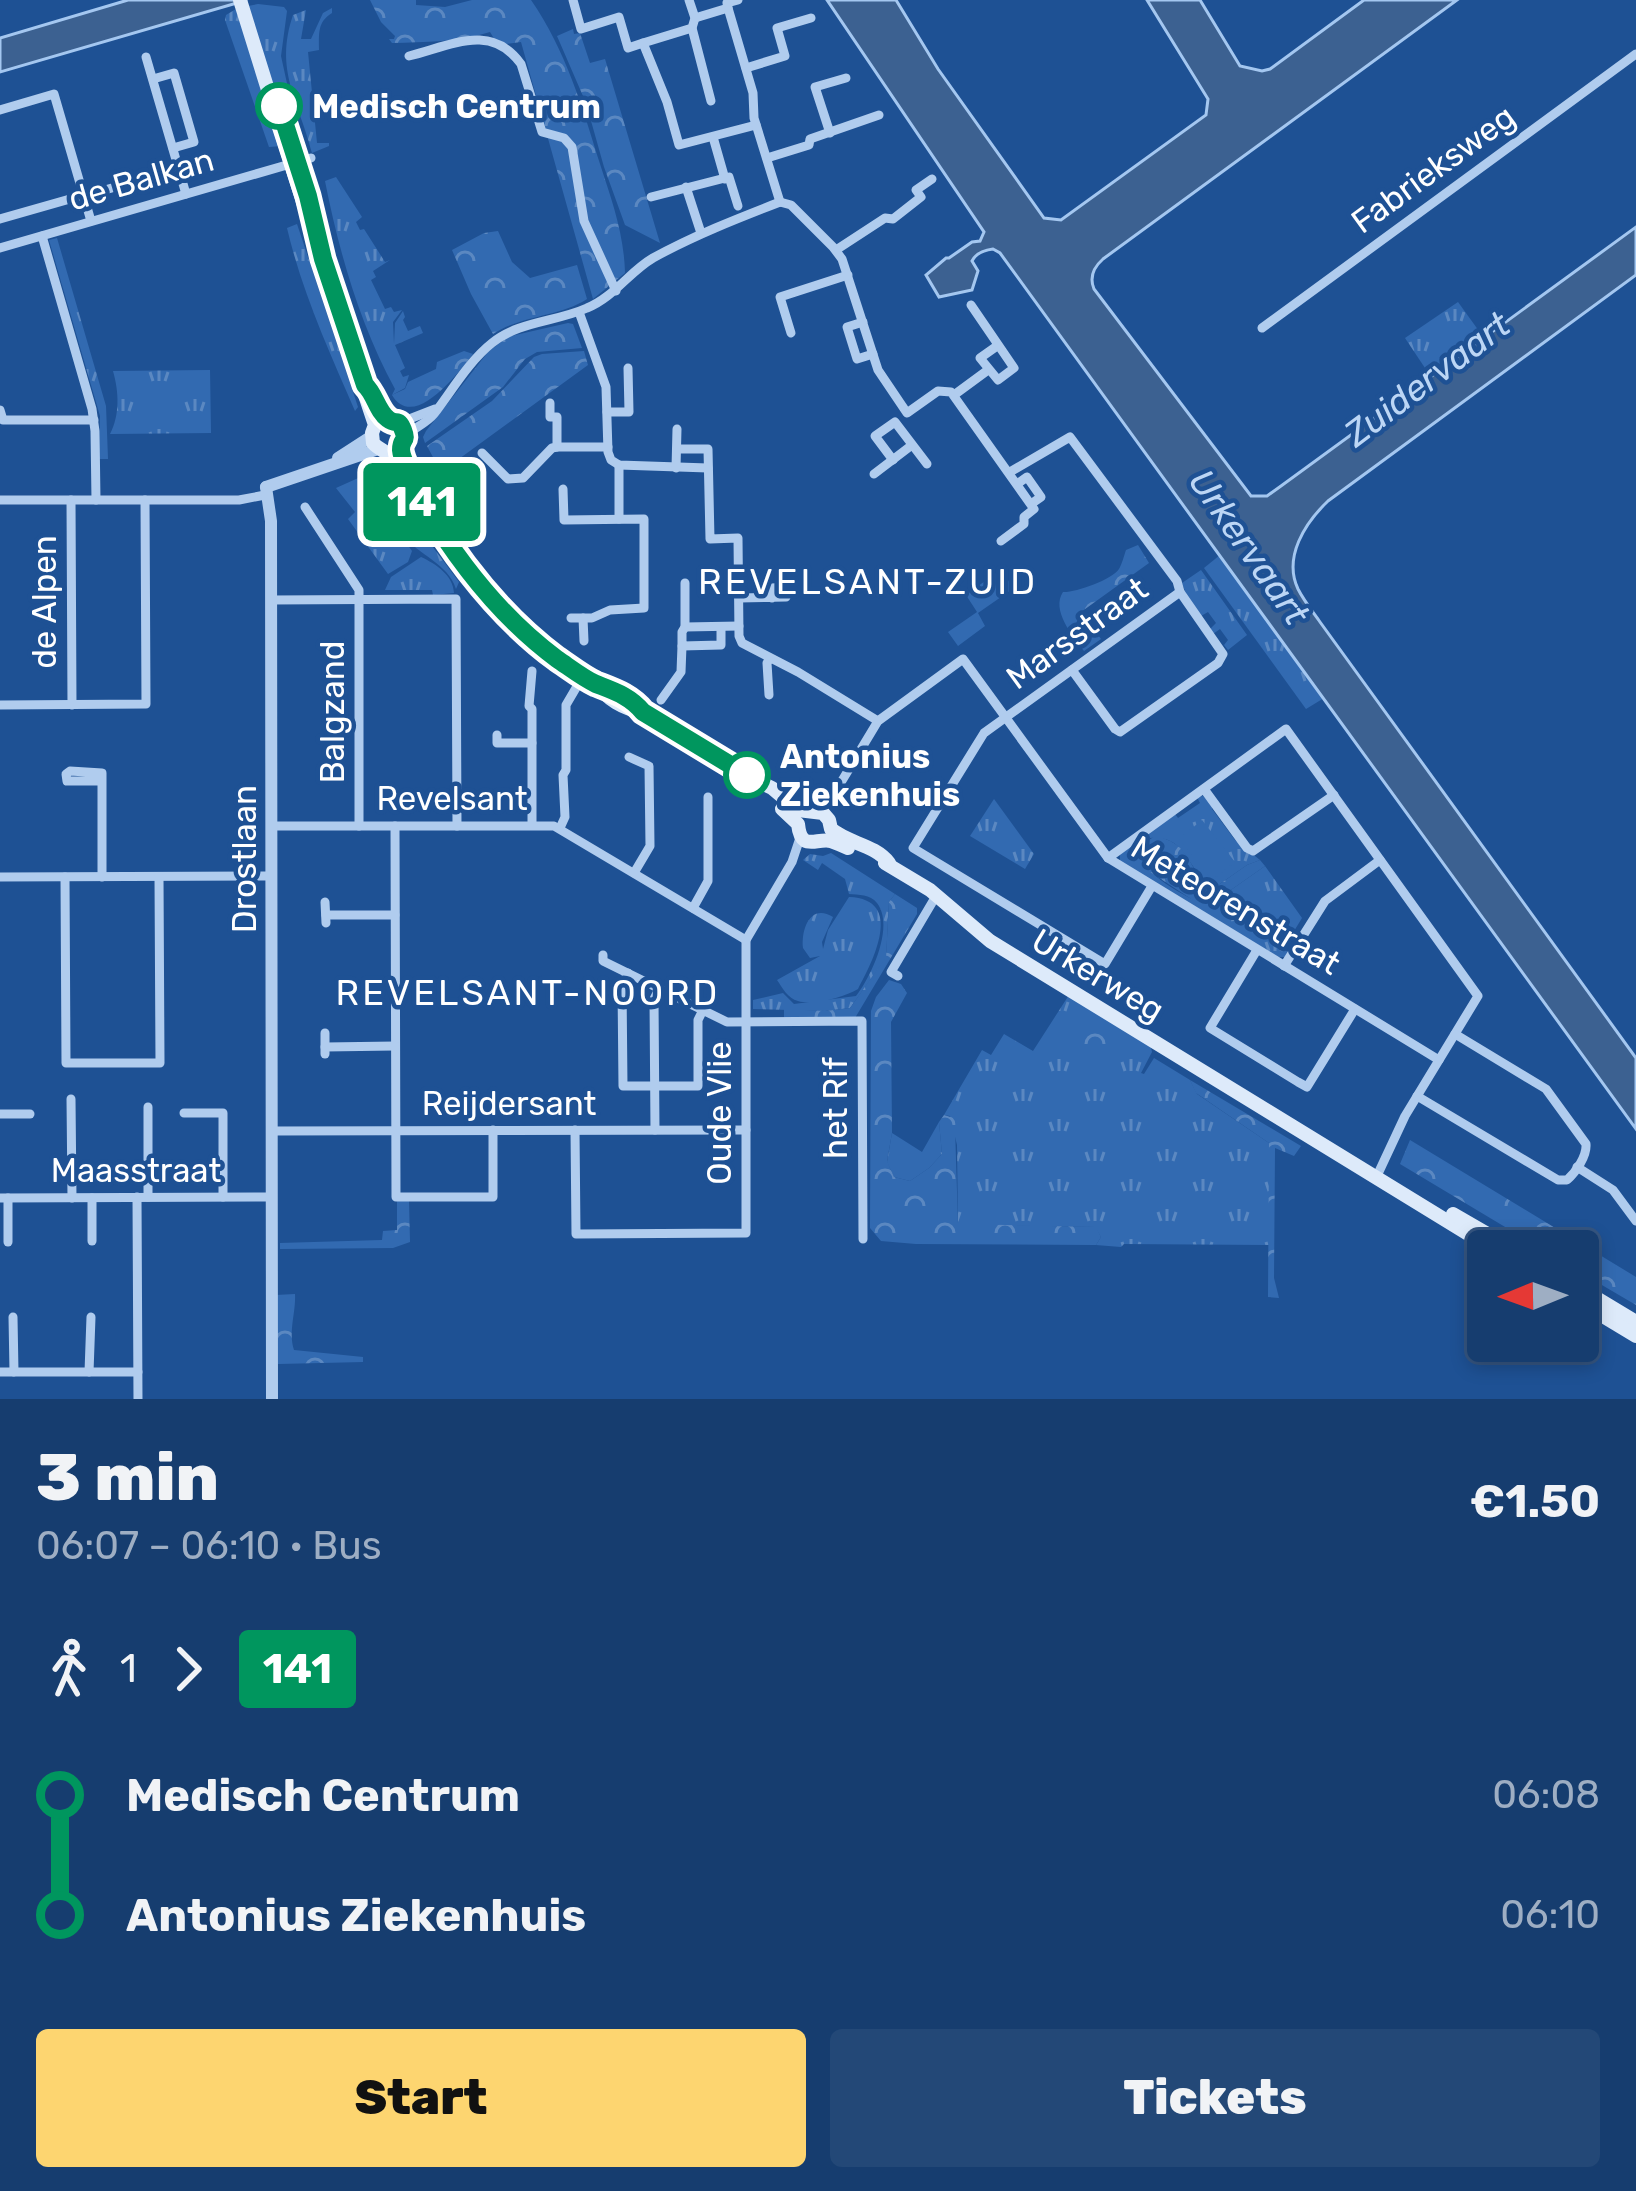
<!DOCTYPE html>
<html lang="en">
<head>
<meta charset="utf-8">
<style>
	:root { --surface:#163d6f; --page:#234877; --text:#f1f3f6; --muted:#9eaec3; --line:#355682; --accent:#fdd570 }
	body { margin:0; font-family:Rubik,sans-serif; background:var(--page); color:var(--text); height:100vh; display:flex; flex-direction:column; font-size:45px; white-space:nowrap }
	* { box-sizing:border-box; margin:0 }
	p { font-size:39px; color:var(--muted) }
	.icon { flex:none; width:66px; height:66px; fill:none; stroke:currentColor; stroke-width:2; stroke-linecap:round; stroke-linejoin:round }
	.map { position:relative; height:1399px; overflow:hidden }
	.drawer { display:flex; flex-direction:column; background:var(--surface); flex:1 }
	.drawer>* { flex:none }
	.badge { padding:0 24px; border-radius:9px; font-size:42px; line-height:78px }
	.needle { width:78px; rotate:269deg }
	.tools { position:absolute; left:1467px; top:1230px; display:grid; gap:24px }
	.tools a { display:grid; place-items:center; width:132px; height:132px; border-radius:12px; background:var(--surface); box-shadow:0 6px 18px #0003,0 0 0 3px var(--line); font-size:60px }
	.map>.badge { position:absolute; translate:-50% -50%; box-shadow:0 0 0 6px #fff }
	.legs { display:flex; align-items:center; gap:18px; height:132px; padding:0 36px; font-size:39px }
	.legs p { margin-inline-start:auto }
	.summary { display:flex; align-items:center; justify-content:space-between; height:204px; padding:0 36px }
	h1 { font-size:66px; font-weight:800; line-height:90px }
	.action { display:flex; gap:24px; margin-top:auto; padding:24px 36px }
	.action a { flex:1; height:138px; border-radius:12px; background:var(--accent); color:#111; font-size:48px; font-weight:800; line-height:138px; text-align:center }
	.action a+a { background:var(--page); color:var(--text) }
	ul { padding:0 36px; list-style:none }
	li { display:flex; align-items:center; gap:42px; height:120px; font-size:45px }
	li i { display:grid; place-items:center; width:18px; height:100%; margin:0 15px; background:currentColor }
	li i::after { content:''; width:30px; height:30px; margin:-15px; border:9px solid; border-radius:50%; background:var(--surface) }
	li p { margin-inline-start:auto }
	li:first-child i { background:linear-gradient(#0000 50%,currentColor 0) }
	li:last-child i { background:linear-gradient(currentColor 50%,#0000 0) }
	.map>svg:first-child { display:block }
</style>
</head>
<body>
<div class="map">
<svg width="1636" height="1399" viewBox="0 0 1636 1399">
	<defs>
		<pattern id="grass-tufts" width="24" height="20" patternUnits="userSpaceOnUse" patternTransform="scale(3)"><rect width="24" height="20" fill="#326ab1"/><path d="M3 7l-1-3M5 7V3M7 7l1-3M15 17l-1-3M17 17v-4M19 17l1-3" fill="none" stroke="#5b88c1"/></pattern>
		<pattern id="forest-crowns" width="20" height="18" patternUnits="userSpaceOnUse" patternTransform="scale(3)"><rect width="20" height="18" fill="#326ab1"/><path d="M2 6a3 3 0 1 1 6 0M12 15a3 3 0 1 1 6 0" fill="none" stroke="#5b88c1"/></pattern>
	</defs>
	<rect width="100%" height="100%" fill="#1e5194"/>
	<g fill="url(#grass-tufts)">
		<path d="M258 4 284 7 287 11 281 56 293 111 288 99H283L273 85 248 6Z"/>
		<path d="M332 8V13C317 22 319 34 319 50L308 52 317 143H329V146L312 153C299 101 274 71 293 15L306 10 301 39H311L323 13Z"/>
		<path d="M236 9 282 146 269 147 225 20 226 15Z"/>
		<path d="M336 177 362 217 356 222 360 230 364 229 385 262 390 260 373 271 376 277 371 280 385 309 391 307 394 312 402 310 393 322 394 344 395 323 403 311 405 317 403 320 408 331 420 326 423 333 395 345 405 368 400 371 403 377 409 375 405 388 392 395 395 389C360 325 339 252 325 181Z"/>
		<path d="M297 224 358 407 355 411C329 351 302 292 287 228Z"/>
		<path d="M57 238 106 406 108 459H99L100 416 49 240Z"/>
		<path d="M1458 302 1484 338 1431 377 1405 338Z"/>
		<path d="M210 370 211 433 110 434C120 415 119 392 113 371Z"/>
		<path d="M382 469 389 475 426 538 459 582 456 589C448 563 419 556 402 534 389 516 386 491 378 470Z"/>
		<path d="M376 470 393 524 412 551 408 562 388 574 348 519 355 512 336 488Z"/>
		<path d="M1220 555 1324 698 1306 709 1204 568Z"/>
		<path d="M421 557C436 564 453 575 454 593L433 595 432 590H385L391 577Z"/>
		<path d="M1201 570 1247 635 1228 650 1224 645 1228 640 1220 629 1213 634 1210 629 1216 623 1208 612 1201 616 1187 597 1182 583Z"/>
		<path d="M1203 796 1212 804V809L1235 840 1260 860 1247 865 1214 888C1187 873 1188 834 1150 838L1142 862C1156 881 1193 902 1216 909L1228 892 1265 866 1302 918 1283 949 1288 952 1285 957H1278L1120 861V854L1175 814 1178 818 1200 803 1197 797Z"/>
		<path d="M994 799 1034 854 1025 869 970 836Z"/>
		<path d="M831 853 895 894 889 902 886 958 850 1008 825 1011 753 1009V1000L783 993 794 1004 856 996C871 977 895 926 877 903 870 894 859 895 849 894L845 879 822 863 818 870 803 860 810 854 823 856Z"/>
		<path d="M849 897C905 899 873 961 858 989 844 997 815 1006 798 1001 788 999 782 987 777 980L820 956 810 958 803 948C801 928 811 903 833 917L822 942 823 949 828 930Z"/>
		<path d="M1069 995 1150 1043 1152 1052 1141 1073 1144 1074 1154 1058 1190 1080 1197 1094 1269 1143V1245L1124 1244 1121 1247 1096 1245 1101 1237 1095 1227 958 1225 957 1145 950 1116 944 1115 982 1050 991 1055 1004 1034 1033 1051Z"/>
		<path d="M939 1122 942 1154 929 1168 910 1181 894 1177 887 1162 892 1133 922 1152Z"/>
	</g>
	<g fill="url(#forest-crowns)">
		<path d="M370 0H416V5L445 7 472 0H531C566 51 582 106 600 164 612 201 624 234 625 273L593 299 521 42 498 45 490 32C459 42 424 42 392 43L389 39H394L395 36 381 22Z"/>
		<path d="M573 29 574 34 580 33 590 63 605 59 660 243 625 225 604 167 586 103 557 36Z"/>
		<path d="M498 231 512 262 530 278 577 265 587 299C559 317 522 315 493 334L471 294 452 250 484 233Z"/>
		<path d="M568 323 573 324 582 348 537 352 525 359 503 387 425 443 423 437 426 431 488 352 501 342 511 336Z"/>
		<path d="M464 351 473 354C459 372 414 432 392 395L405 389 408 382 436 369 437 362Z"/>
		<path d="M584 351 588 365 441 472 427 446 492 401 534 357 542 354Z"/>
		<path d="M1138 545 1149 563 1081 612 1101 639 1084 651C1072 635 1051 610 1063 592 1074 593 1112 580 1119 569 1122 564 1124 556 1126 550Z"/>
		<path d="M1155 836C1195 844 1185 872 1214 888L1247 865 1260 860 1265 866 1228 892 1211 912 1147 870 1142 862 1143 844Z"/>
		<path d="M895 894 917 908V914L855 1018H784V1009L825 1011 850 1008 886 957 889 902Z"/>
		<path d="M889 980 901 984 907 993 891 1022 892 1133 887 1161 894 1177 910 1181 929 1168 942 1154 939 1122 944 1115 957 1119 955 1127 958 1224 1096 1227 1101 1237 1096 1245 916 1244 881 1241 870 1228 871 1011 876 997Z"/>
		<path d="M1083 1013C1097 1019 1111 1026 1120 1039 1118 1046 1114 1050 1111 1056 1101 1078 1104 1079 1078 1085V1080L1092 1069 1094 1061 1071 1033 1076 1017Z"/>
		<path d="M1190 1080 1301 1146 1294 1156 1275 1148 1274 1278 1279 1298 1268 1297 1269 1143 1196 1093Z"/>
		<path d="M1410 1140 1636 1277V1305L1578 1271V1251H1545L1400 1164Z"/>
		<path d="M397 1201H409L410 1242 393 1248 280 1249V1243L382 1240 383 1231 397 1230Z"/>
		<path d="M295 1294C296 1313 288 1331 294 1350L363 1357V1362L278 1364 276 1295Z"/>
	</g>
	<g fill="#326ab1">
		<path d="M1000 570 1014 588 978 613 985 626 958 646 948 632 977 612 966 595Z"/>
		<path d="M1202 820 1235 862 1212 880 1179 839Z"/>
	</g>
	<g fill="#3c6191" stroke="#a4c7f0" stroke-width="3">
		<path d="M128 0H247L0 72V38Z"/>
		<path d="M827 0H896L938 69 1044 218 1061 220 1206 115 1208 99 1147 0H1200L1240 66 1262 71 1270 69 1364 0H1457L1103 259C1094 267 1089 277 1094 289L1251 496H1267L1281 486 1636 227V275L1328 501C1305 523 1283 557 1298 589 1304 601 1313 612 1320 622L1636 1058V1129L1000 253 993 249C985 250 976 253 972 261L978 271 972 290 939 297 926 275 946 258H949L972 242 980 241 984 232Z"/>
	</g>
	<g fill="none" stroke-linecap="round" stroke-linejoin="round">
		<g stroke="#b0ccee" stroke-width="9">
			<path d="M573 0 581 29 619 17 628 48 643 43 667 102 679 145 756 125"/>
			<path d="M728 8 753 93 754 118 780 202"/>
			<path d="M695 18 728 8 727 3 738 0"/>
			<path d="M692 28 711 101"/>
			<path d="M643 43 692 28 695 18 689 0"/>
			<path d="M409 56C450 46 491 22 521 64L542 132 564 138 572 147 584 221 616 291"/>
			<path d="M146 57 186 194"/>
			<path d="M746 68 785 56 777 28 811 18"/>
			<path d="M153 79 174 73 194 142 173 148"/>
			<path d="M0 110 54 94 91 221"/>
			<path d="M830 133 815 87 846 78"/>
			<path d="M713 137 725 179"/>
			<path d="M767 158 809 145 810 139 879 115"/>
			<path d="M686 187 701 233"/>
			<path d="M84 196 157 175"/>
			<path d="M651 197 729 177 738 206"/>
			<path d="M780 202 791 205 833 247 842 259 878 370 907 413 938 391 951 392 1034 509 1024 517V524L1001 541"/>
			<path d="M0 219 84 195"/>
			<path d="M42 236 92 409 95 431 96 500"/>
			<path d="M0 248 311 158"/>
			<path d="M836 250 885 218 893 219 921 197 916 190 932 179"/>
			<path d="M971 305 1014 368 998 380 980 358 997 346"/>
			<path d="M579 312 606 387 608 452 611 460 619 465 708 468"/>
			<path d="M863 322 847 327 857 359 873 354"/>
			<path d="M1262 328 1636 54"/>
			<path d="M791 333 780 297 848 275"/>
			<path d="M954 395 988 370"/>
			<path d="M0 410 3 420H94"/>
			<path d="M607 412H629L628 368"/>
			<path d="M399 423 435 409"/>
			<path d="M404 437C413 428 426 424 434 414 451 392 469 361 492 343 519 321 556 322 587 308 614 297 629 272 653 258 693 236 736 219 780 202"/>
			<path d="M557 447H608"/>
			<path d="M677 449H708L710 539 738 538 739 636 742 643 798 672 878 721"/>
			<path d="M482 453 508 479 523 478 552 448 557 447V417H550V403"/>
			<path d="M893 460 875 436 895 422 927 464"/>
			<path d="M619 465V519"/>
			<path d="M676 468 677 429"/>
			<path d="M1010 472 1070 437 1177 581 1180 592 1223 654 1218 663 1120 732 1115 729 1072 670"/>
			<path d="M874 474 912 445"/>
			<path d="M1017 484 1027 477 1041 497 1031 504"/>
			<path d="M563 489 564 520 644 519V608L610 610 592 618H571"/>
			<path d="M0 500H239L265 495"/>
			<path d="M71 500 72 705"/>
			<path d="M305 507 359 590V826"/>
			<path d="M685 583V627L682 632V646L721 645V627"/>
			<path d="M739 598 786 597V587L772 588V598"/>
			<path d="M271 600 456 599 457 826"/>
			<path d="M583 618 584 641"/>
			<path d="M685 627 739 626"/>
			<path d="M532 671 529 706 532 709V825"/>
			<path d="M769 695 767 663 770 658"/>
			<path d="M661 700 681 672 682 646"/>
			<path d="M0 705 146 704 145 500"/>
			<path d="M497 735V743H532"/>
			<path d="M629 757 649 766 650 846 634 873"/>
			<path d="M102 781H67L66 774 70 771 102 773V877"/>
			<path d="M1204 789 1247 848 1253 851 1334 795"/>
			<path d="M817 811 840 784 878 721 963 659 1108 858 1439 1060"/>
			<path d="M271 826H554L746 940"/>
			<path d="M395 826 396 1197H493V1130"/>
			<path d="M560 828 565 817 563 775 566 770V705L583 676"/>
			<path d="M1108 858 1286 729 1478 996 1405 1116 1376 1178"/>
			<path d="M0 877 271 876"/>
			<path d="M65 877 66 1063H160L159 877"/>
			<path d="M1152 886 1105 964 913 848 984 733 1180 592"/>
			<path d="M325 902 326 923"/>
			<path d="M693 908 708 881V797"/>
			<path d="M326 915H395"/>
			<path d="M1257 950 1210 1028 1298 1082 1307 1087 1355 1009"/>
			<path d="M603 955V961L727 1022 862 1021 863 1239"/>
			<path d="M1284 966 1325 901 1380 860"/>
			<path d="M628 973 622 985 623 1086H698V1020L703 1010"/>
			<path d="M898 976 891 972 936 896"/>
			<path d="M325 1047 395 1046"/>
			<path d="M325 1054V1033"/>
			<path d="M1417 1096 1558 1180H1567C1576 1172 1587 1156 1586 1144L1546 1089 1455 1034"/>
			<path d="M71 1099 72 1198"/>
			<path d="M148 1107V1197"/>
			<path d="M184 1113H223V1197"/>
			<path d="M0 1114H30"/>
			<path d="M575 1130 576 1234 746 1233V940L792 862 801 835"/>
			<path d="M655 1130 654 999 659 989"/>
			<path d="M272 1131 746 1130"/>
			<path d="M1577 1167 1613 1190 1636 1221"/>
			<path d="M137 1197 138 1399"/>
			<path d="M0 1198 272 1197"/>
			<path d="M8 1198V1242"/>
			<path d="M92 1198V1241"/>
			<path d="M13 1317 14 1372"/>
			<path d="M0 1372H138"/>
			<path d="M89 1372 91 1317"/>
		</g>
		<g stroke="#b0ccee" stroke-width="12">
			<path d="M338 458 372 436"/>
			<path d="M266 487 271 521 272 1399"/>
			<path d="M266 487 378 449"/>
		</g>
		<g stroke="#ddeafa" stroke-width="14">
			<path d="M240 0 312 231 315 233 365 385 364 392 375 425 372 433 373 443C380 451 388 451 394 460 433 518 468 581 521 630 540 648 572 675 597 684 615 691 630 696 643 712L755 780 772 788 798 810 823 813 829 820 831 829C849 844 874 844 889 863"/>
			<path d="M376 398 385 416 396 422 403 429 401 450 411 474"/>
			<path d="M597 684C606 699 624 709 642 712"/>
			<path d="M782 809 798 824C801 852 815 838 831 841 837 843 842 846 848 848"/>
			<path d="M885 863 930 890 990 941 1496 1251"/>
			<path d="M1453 1214 1517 1251"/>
			<path d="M1578 1287 1636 1322"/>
			<path d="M1578 1301 1636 1336"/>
		</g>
	</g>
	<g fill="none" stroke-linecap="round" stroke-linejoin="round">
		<g stroke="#fff" stroke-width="27">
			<path id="line-1" d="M279 106 308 196 323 259 365 385C375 394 377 411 388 419 397 426 398 417 403 430 408 443 401 437 401 450 402 463 413 474 414 488 451 553 496 614 557 659 569 667 583 678 596 684 614 691 630 696 643 712L747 775"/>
		</g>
		<use href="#line-1" stroke="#00965e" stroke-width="18"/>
	</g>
	<g fill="#fff" stroke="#00965e" stroke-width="6">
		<circle cx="279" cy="106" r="21"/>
		<circle cx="747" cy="775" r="21"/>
	</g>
	<g text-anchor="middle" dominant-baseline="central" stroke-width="9" stroke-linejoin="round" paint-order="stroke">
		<g font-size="33" font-weight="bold" fill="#fff" stroke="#1e5194" text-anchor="start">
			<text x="312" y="106">Medisch Centrum</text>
			<text x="780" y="756">Antonius<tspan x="780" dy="38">Ziekenhuis</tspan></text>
		</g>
		<g font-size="33" fill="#fff" stroke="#1e5194">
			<text transform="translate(1433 169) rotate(-36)">Fabrieksweg</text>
			<text transform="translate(141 179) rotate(-16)">de Balkan</text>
			<text transform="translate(44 602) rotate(-90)">de Alpen</text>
			<text transform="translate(1077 633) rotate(-36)">Marsstraat</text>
			<text transform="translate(332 712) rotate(-90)">Balgzand</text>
			<text x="452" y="798">Revelsant</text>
			<text transform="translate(244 859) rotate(-90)">Drostlaan</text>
			<text transform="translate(1236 905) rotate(31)">Meteorenstraat</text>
			<text transform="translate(1098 975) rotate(31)">Urkerweg</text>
			<text x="509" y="1103">Reijdersant</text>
			<text transform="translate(835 1108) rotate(-90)">het Rif</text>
			<text transform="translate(719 1113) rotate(-90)">Oude Vlie</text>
			<text x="136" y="1170">Maasstraat</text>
		</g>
		<g font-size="36" font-style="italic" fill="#bcd6f5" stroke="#1e5194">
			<text transform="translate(1427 379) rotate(-37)">Zuidervaart</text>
			<text transform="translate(1249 547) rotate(55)">Urkervaart</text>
		</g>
		<g font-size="36" letter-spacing="3" fill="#fff" stroke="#1e5194">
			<text x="868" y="581">REVELSANT-ZUID</text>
			<text x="528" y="992">REVELSANT-NOORD</text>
		</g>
	</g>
</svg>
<div class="tools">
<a><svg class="needle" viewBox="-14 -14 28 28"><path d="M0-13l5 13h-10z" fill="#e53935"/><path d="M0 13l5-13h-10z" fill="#9eaec3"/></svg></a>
</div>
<b class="badge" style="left:422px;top:502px;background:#00965e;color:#fff">141</b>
</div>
<section class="drawer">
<div class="summary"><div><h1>3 min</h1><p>06:07 – 06:10 · Bus</p></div><b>€1.50</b></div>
<div class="legs"><svg class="icon" aria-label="walk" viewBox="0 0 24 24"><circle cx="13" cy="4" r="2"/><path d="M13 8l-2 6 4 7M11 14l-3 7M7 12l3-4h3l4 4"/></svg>1<svg class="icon" aria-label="forward" viewBox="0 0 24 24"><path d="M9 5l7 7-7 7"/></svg><b class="badge" style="background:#00965e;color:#fff">141</b></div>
<ul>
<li><i style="color:#00965e"></i><b>Medisch Centrum</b><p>06:08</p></li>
<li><i style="color:#00965e"></i><b>Antonius Ziekenhuis</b><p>06:10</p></li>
</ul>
<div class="action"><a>Start</a><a>Tickets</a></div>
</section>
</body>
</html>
